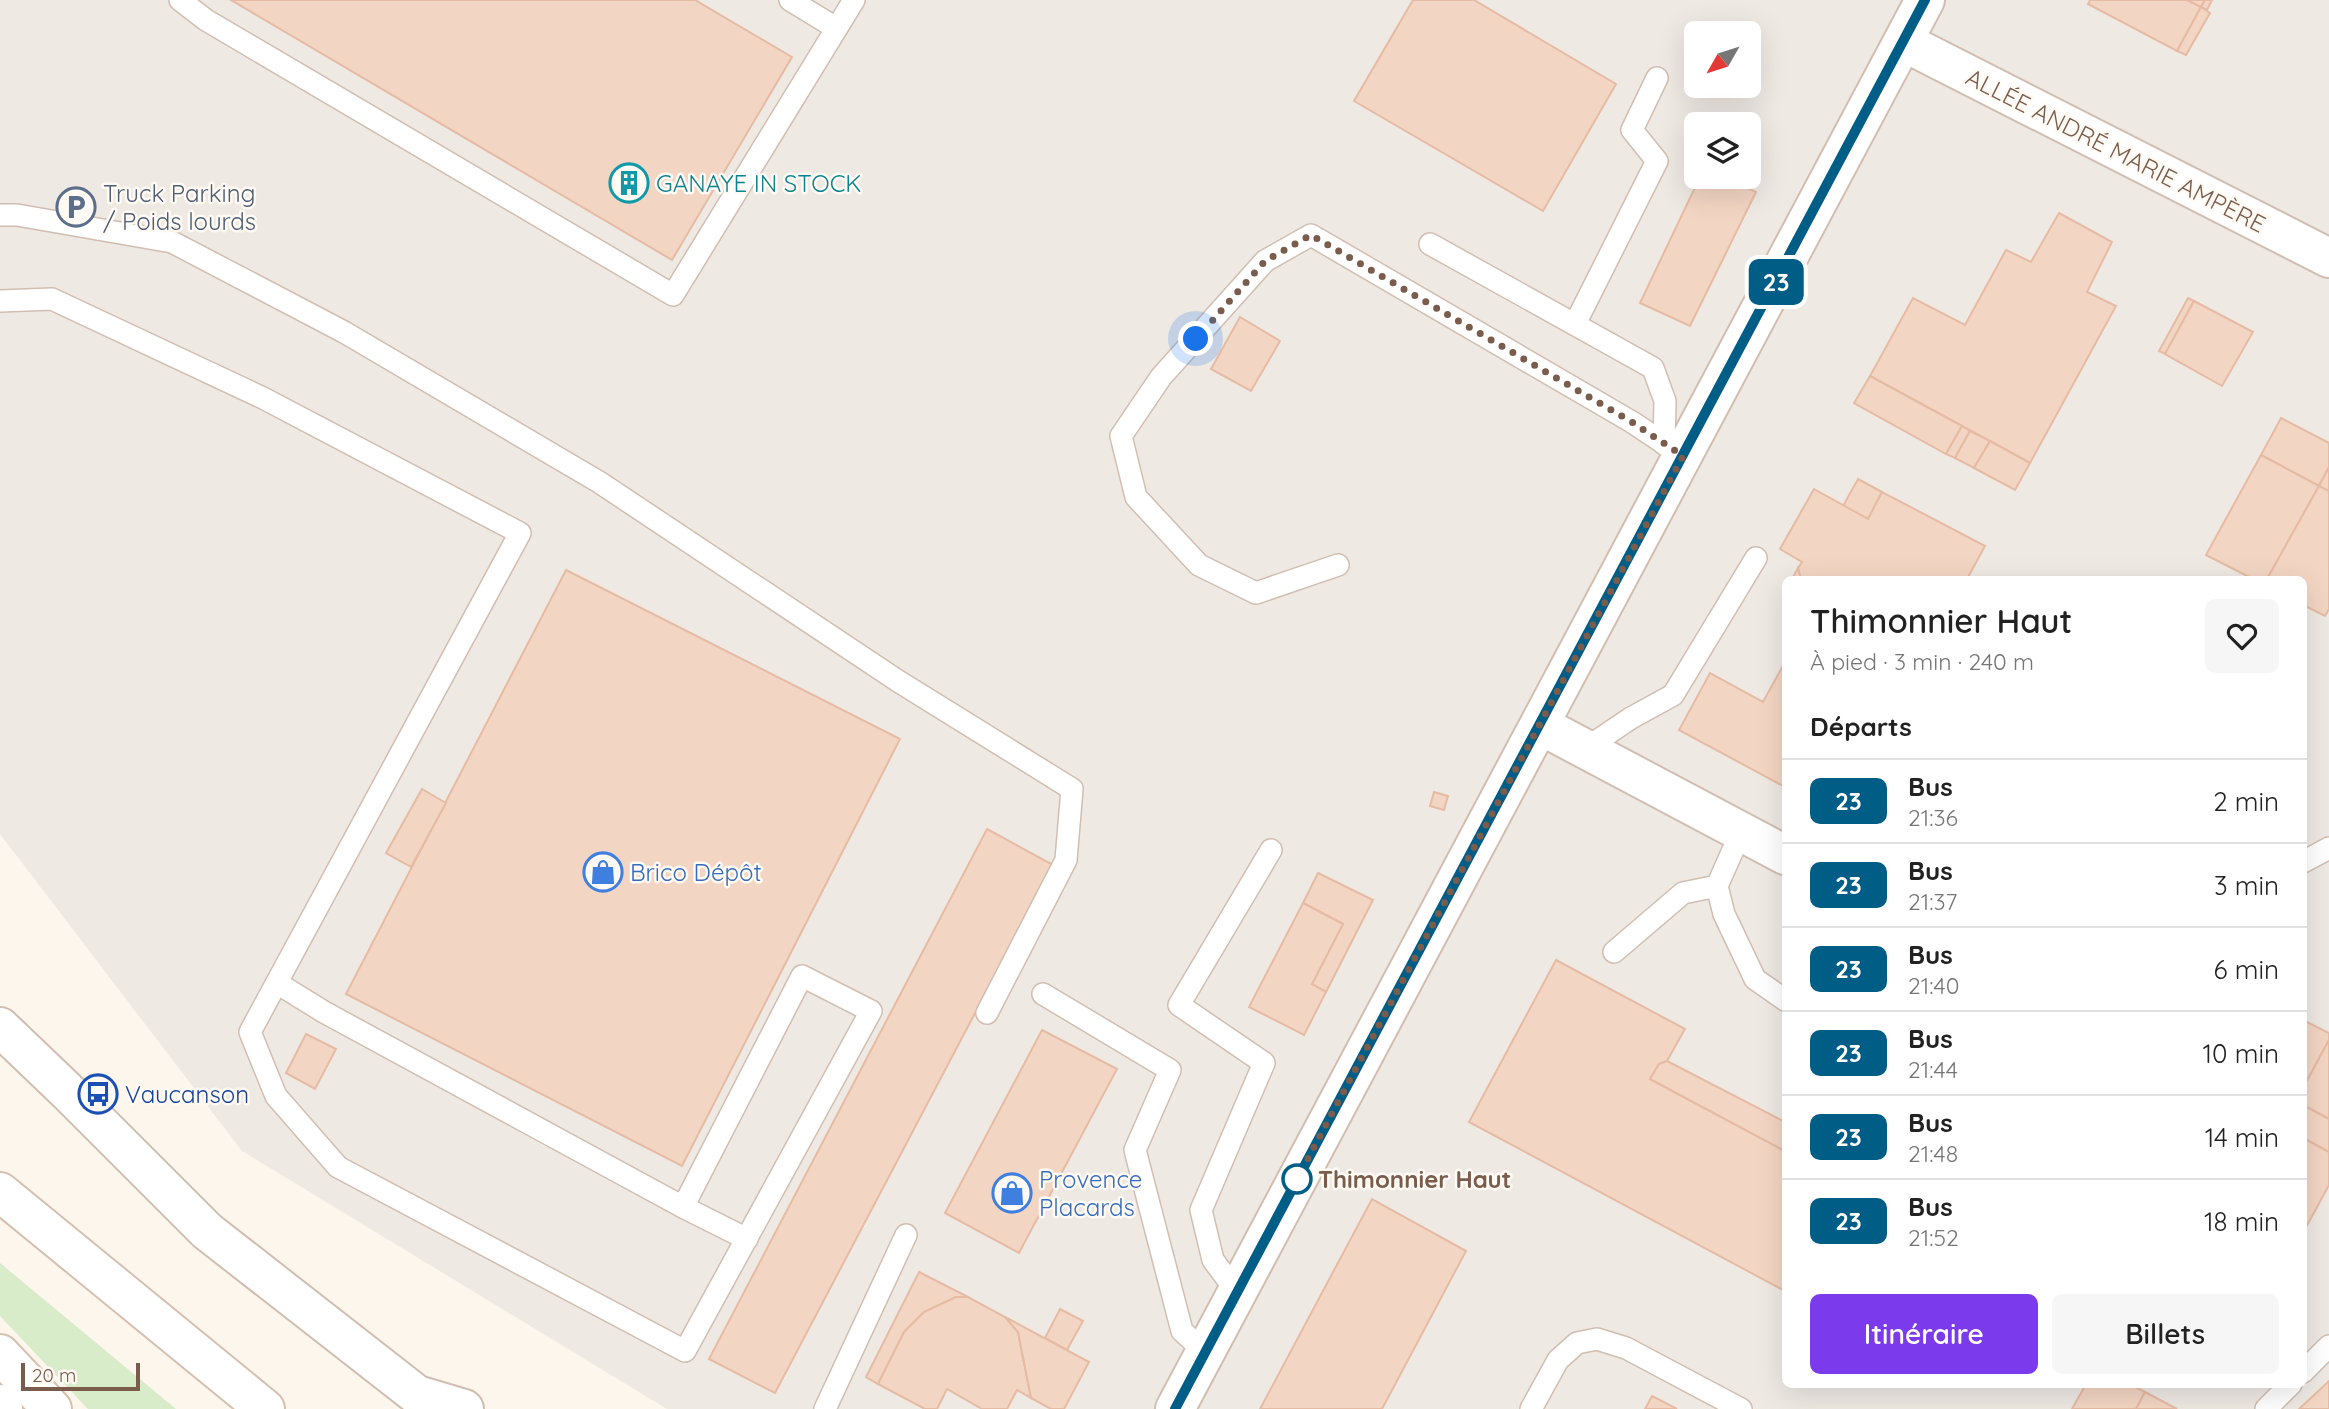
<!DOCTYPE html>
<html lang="fr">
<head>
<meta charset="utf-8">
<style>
	:root { --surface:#fff; --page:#f6f6f6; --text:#222; --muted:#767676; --line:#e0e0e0; --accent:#7c3aed }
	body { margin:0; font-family:Quicksand,sans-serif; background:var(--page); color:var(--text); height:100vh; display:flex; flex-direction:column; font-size:26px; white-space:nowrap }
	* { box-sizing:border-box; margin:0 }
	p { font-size:23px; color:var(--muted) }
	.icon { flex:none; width:38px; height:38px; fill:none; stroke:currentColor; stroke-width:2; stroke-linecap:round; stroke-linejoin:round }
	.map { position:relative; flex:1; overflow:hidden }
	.panel { position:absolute; left:1782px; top:576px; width:525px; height:812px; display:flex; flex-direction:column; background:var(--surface); border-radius:10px; box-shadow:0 7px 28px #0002 }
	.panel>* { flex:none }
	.badge { padding:0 14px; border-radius:10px; font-size:24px; line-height:46px }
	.needle { width:46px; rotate:231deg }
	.tools { position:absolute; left:1684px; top:21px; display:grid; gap:14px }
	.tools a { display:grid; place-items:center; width:77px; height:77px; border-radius:10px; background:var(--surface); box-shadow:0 7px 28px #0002; font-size:35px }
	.scale { position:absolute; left:21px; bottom:18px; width:119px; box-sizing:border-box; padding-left:7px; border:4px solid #7a5c4d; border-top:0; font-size:19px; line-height:24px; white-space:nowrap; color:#7a5c4d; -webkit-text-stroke:5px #fffaf3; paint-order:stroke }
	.you { position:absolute; width:35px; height:35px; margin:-18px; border:5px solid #fff; border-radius:50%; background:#1a73e8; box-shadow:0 0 0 10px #1a73e833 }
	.map>.badge { position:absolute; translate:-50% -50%; box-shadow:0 0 0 4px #fff }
	h2 { padding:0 28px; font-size:26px; line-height:63px }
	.round { display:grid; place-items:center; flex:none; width:74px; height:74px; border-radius:10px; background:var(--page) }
	.overview { display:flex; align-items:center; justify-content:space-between; height:119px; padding:0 28px }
	h1 { font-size:33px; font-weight:600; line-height:52px }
	.button { display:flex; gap:14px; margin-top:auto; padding:14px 28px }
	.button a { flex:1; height:80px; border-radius:10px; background:var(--accent); color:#fff; font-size:28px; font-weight:600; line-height:80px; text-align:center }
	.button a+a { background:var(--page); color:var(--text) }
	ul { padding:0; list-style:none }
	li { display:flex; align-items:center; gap:21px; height:84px; padding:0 28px; border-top:2px solid var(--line) }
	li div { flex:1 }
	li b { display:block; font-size:26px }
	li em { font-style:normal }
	li .badge { min-width:77px; font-weight:700; text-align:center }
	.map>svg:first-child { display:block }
</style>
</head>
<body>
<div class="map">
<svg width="2329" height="1409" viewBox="0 0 2329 1409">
	<rect width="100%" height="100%" fill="#fdf6ec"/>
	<path fill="#efe9e4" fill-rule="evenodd" d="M0 0H2329V1409H667L242 1151 0 834ZM1696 33H1748V86H1696ZM1696 124H1748V177H1696ZM1785 579H2303V1384H1785Z"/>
	<path fill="#d8ecc9" d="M0 1263 176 1409H88L0 1316Z"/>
	<g fill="#f3d5c3" stroke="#e6bba3" stroke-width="2">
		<path d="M231 0H695L792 57 672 260Z"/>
		<path d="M1413 0H1474L1616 84 1543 211 1354 101Z"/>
		<path d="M2090 0H2187L2201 7 2177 51 2088 4Z"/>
		<path d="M2187 0H2205L2201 7Z"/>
		<path d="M2205 0H2212L2207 10 2201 7Z"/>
		<path d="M2201 7 2210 13 2186 55 2177 51Z"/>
		<path d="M1700 177H1725L1756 192 1690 326 1640 303Z"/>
		<path d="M2059 213 2112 242 2087 292 2116 306 2030 463 1870 376 1913 298 1965 325 2006 250 2031 262Z"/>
		<path d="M2188 298 2194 301 2165 354 2159 351Z"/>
		<path d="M2194 301 2253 332 2222 386 2165 354Z"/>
		<path d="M1240 317 1280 341 1251 391 1211 369Z"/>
		<path d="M1870 376 1962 426 1946 454 1854 403Z"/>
		<path d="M2281 418 2329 443V467L2319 486 2261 455Z"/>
		<path d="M1962 426 1970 431 1955 458 1946 454Z"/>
		<path d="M1970 431 1990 441 1974 468 1955 458Z"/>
		<path d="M1990 441 2030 463 2015 490 1974 468Z"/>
		<path d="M2261 455 2319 486 2267 579H2253L2206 555Z"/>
		<path d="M2329 467V491L2319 486Z"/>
		<path d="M1858 479 1882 492 1868 519 1843 506Z"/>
		<path d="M2319 486 2329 491V609L2325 616 2303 605V579H2267Z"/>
		<path d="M1814 489 1868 519 1882 492 1985 546 1967 579H1801L1798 568 1802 562 1780 549Z"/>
		<path d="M1798 568 1801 579H1792Z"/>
		<path d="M566 570 900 739 682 1166 346 994Z"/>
		<path d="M1785 662V787L1679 730 1710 673 1763 702Z"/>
		<path d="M422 789 446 803 411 867 386 853Z"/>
		<path d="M1434 792 1448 796 1444 810 1430 806Z"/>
		<path d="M987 829 1053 865 775 1393 709 1359Z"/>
		<path d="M1318 873 1373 900 1326 992 1312 984 1343 924 1303 903Z"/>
		<path d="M1303 903 1343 924 1312 984 1326 992 1304 1035 1249 1007Z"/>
		<path d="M1556 960 1685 1029 1667 1061 1659 1064 1650 1079 1785 1151V1291L1469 1122Z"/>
		<path d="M2303 1020 2329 1033V1040L2303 1088Z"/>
		<path d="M1042 1030 1117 1069 1019 1253 945 1213Z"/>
		<path d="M306 1034 336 1049 315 1089 286 1073Z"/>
		<path d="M2329 1040V1119L2303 1105V1088Z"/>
		<path d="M1667 1061 1785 1122V1151L1650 1079 1659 1064Z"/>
		<path d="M2303 1105 2329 1119V1152L2303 1138Z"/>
		<path d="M2303 1138 2329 1152V1185L2303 1233Z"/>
		<path d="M1372 1199 1466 1251 1382 1409H1260Z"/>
		<path d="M919 1272 968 1297H956L924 1312 904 1332 878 1384 866 1377Z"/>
		<path d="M956 1297H968L1005 1317 1018 1332 1031 1398 1017 1390 1007 1409H982L947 1389 937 1409H925L878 1384 904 1332 924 1312Z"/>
		<path d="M1060 1309 1083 1321 1067 1350 1045 1338Z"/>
		<path d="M1005 1317 1089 1362 1064 1409H1051L1031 1398 1018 1332Z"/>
		<path d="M2329 1381V1409H2299Z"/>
		<path d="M2086 1384H2130L2145 1392 2136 1409H2072Z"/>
		<path d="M2145 1392 2177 1409H2136Z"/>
		<path d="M1652 1396 1677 1409H1645Z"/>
	</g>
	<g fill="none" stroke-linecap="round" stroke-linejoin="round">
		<g stroke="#d1beb0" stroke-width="24">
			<g id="service">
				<path d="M180 0 206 20 673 295 854 0"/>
				<path d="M790 0 836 28"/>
				<path d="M0 215H17L172 242 344 332 599 482 898 681 1072 789 1066 860 987 1013"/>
				<path d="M1430 244 1653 368 1665 401 1664 444"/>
				<path d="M0 301 52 299 263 398 520 533 250 1032 276 1096 338 1167 685 1351 871 1011 802 976 683 1207 324 1012 277 983"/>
				<path d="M1575 324 1657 161 1632 130 1657 78"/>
				<path d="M1338 565 1256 593 1199 565 1136 497 1121 436 1161 377 1265 261 1311 235 1632 422 1683 456"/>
				<path d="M1585 749 1631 718 1673 695 1756 558"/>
				<path d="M2303 862 2329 848"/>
				<path d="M1717 886 1724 914 1755 979 1785 1000"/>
				<path d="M1614 952 1683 893 1717 886 1741 832"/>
				<path d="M1043 994 1170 1070 1135 1150 1182 1331 1205 1352"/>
				<path d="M683 1207 747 1239"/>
				<path d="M1237 1292 1213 1260 1201 1210 1264 1063 1179 1005 1271 850"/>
				<path d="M2303 1372 2329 1346"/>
				<path d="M825 1409 906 1235"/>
				<path d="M1531 1409 1558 1360 1577 1343 1597 1339 1626 1348 1741 1409"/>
				<path d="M2266 1409 2291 1384"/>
			</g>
		</g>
		<g stroke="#d1beb0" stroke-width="42">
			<g id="minor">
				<path d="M1904 42 2329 258"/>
				<path d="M1540 725 1785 855"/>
				<path d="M0 1027 68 1092 207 1231 417 1395 464 1409"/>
				<path d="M1175 1409 1925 0"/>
			</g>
		</g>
		<g stroke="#d1beb0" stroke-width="42">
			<path id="tertiary" d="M0 1404 3 1409"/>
		</g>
		<g stroke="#d6c0b0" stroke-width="42">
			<g id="secondary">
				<path d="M0 1192 265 1409"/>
				<path d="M0 1354 52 1409"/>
			</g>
		</g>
		<use href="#service" stroke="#fff" stroke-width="21"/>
		<use href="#minor" stroke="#fff" stroke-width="38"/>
		<use href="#tertiary" stroke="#fff" stroke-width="38"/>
		<use href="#secondary" stroke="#fff" stroke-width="38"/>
	</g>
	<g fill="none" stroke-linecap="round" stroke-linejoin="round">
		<g stroke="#fff" stroke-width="16">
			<path id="line" d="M1175 1409 1925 0"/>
		</g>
		<use href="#line" stroke="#005d86" stroke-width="10"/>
		<path stroke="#7a5c4d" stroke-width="7" stroke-dasharray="0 12.6" d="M1196 339 1265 261 1311 235 1632 422 1683 456 1297 1179"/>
	</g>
	<defs>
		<g id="building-ring" transform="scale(2.0125)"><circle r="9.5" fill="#fffaf3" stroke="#0f9aa8" stroke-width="1.5"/><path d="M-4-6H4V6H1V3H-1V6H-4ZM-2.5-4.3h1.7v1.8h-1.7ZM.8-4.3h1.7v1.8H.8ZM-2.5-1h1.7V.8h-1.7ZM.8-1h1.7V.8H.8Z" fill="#0f9aa8"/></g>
		<g id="parking-ring" transform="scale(2.0125)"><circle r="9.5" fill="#fffaf3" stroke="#5c6f8a" stroke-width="1.5"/><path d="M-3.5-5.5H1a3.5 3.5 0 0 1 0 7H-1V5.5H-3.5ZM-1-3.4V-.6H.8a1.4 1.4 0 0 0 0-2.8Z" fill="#5c6f8a"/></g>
		<g id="shop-ring" transform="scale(2.0125)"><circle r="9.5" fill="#fffaf3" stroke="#3f7fe0" stroke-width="1.5"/><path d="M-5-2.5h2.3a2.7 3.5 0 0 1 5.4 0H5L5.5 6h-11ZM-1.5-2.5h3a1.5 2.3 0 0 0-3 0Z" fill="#3f7fe0"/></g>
		<g id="bus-ring" transform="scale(2.0125)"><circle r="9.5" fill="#fffaf3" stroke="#1a4fb4" stroke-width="1.5"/><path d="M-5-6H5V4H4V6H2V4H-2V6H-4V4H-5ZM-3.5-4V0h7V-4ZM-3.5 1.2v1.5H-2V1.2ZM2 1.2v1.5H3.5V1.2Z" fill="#1a4fb4"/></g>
	</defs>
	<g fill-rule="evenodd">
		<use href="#building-ring" x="629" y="183"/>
		<use href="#parking-ring" x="76" y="207"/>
		<use href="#shop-ring" x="603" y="872"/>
		<use href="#bus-ring" x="98" y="1094"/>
		<use href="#shop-ring" x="1012" y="1193"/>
	</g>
	<circle fill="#fff" stroke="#005d86" stroke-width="3.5" cx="1297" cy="1179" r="14"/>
	<g text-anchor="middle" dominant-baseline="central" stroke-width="5" stroke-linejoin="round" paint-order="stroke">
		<g font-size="24" fill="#7a5c4d" stroke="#fffaf3">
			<text transform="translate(2116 150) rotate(27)">ALLÉE ANDRÉ MARIE AMPÈRE</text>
		</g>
		<g font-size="24" fill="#0d838f" stroke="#fffaf3" text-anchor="start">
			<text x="656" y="183">GANAYE IN STOCK</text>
		</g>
		<g font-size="24" fill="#4e5e75" stroke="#fffaf3" text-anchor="start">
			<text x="103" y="193">Truck Parking<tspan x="103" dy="28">/ Poids lourds</tspan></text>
		</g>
		<g font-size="24" fill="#366cbe" stroke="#fffaf3" text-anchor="start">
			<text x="630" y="872">Brico Dépôt</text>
			<text x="1039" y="1179">Provence<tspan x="1039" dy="28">Placards</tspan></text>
		</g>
		<g font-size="24" fill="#164399" stroke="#fffaf3" text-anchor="start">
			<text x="125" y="1094">Vaucanson</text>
		</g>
		<g font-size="24" font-weight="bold" fill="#7a5c4d" stroke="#fffaf3" text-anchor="start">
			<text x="1318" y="1179">Thimonnier Haut</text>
		</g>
	</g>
</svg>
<div class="tools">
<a><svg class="needle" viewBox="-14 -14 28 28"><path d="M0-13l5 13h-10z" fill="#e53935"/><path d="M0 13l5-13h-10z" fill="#767676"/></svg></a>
<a><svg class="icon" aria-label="layers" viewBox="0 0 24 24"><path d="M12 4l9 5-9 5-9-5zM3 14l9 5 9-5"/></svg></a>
</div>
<div class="scale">20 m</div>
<div class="you" style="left:1196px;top:339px"></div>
<b class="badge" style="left:1776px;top:282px;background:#005d86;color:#fff">23</b>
<section class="panel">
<div class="overview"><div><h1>Thimonnier Haut</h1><p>À pied · 3 min · 240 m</p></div><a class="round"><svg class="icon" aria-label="heart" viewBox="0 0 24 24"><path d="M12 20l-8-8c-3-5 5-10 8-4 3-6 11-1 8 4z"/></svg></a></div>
<h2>Départs</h2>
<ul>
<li><span class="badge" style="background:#005d86;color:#fff">23</span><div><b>Bus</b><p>21:36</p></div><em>2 min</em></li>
<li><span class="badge" style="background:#005d86;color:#fff">23</span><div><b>Bus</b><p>21:37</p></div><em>3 min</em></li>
<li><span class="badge" style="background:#005d86;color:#fff">23</span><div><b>Bus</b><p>21:40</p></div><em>6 min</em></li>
<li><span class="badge" style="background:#005d86;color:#fff">23</span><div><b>Bus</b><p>21:44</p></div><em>10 min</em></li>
<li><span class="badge" style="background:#005d86;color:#fff">23</span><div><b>Bus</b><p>21:48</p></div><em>14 min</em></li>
<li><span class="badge" style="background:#005d86;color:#fff">23</span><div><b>Bus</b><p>21:52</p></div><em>18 min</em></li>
</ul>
<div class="button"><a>Itinéraire</a><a>Billets</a></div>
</section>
</div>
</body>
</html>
